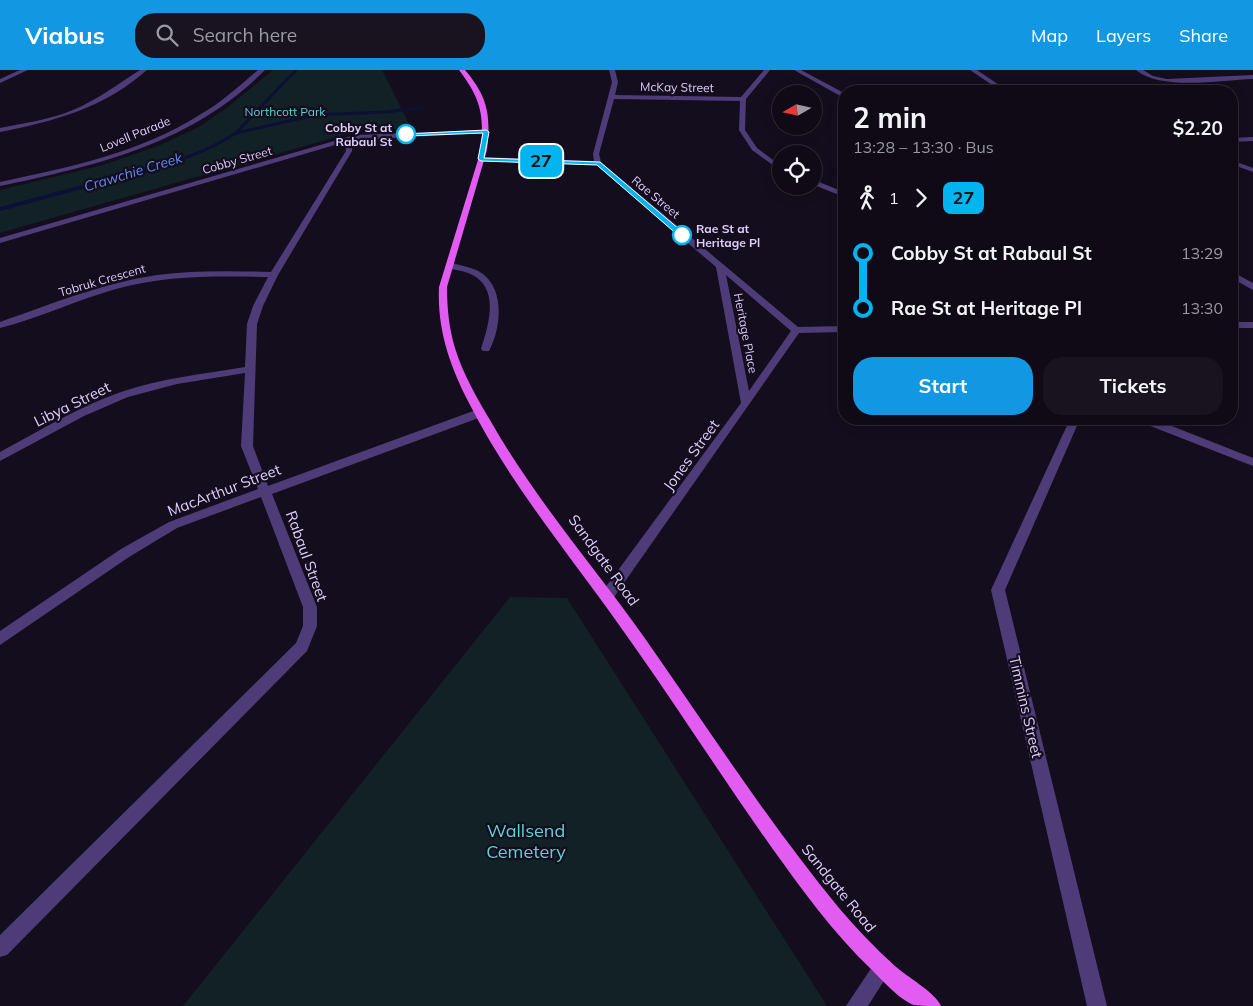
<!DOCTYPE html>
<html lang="en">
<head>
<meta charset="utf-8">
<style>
	:root { --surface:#0f0a16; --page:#18131f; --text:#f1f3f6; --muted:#9b9aa1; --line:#2f2b35; --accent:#1297e2 }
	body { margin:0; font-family:Mulish,sans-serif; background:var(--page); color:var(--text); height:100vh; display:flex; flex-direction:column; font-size:19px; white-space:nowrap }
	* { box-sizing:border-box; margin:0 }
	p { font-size:16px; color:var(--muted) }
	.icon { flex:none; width:28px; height:28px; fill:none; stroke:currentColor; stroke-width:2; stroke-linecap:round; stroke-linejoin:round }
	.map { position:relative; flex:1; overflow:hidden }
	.sheet { position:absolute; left:838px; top:15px; width:400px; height:340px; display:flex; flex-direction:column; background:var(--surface); border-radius:20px; box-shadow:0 2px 12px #0003,0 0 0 1px var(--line) }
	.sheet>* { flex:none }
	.badge { padding:0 10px; border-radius:8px; font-size:18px; line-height:32px }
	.needle { width:32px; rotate:261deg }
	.fabs { position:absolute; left:772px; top:15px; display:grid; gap:10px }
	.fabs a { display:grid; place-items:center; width:50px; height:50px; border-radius:50%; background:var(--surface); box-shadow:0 2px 12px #0003,0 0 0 1px var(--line); font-size:25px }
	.map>.badge { position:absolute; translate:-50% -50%; box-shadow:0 0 0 2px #fff }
	.legs { display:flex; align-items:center; gap:8px; height:55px; padding:0 15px; font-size:16px }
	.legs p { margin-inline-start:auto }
	.summary { display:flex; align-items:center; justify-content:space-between; height:85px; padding:0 15px }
	h1 { font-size:28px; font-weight:700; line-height:38px }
	.button { display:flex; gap:10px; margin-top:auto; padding:10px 15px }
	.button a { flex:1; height:58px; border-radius:20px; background:var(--accent); color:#fff; font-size:20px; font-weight:700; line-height:58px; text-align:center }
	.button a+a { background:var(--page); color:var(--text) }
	ul { padding:0 15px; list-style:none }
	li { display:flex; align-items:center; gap:18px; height:55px; font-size:19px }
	li i { display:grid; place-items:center; width:8px; height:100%; margin:0 6px; background:currentColor }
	li i::after { content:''; width:12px; height:12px; margin:-6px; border:4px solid; border-radius:50%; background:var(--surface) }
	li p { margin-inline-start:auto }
	li:first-child i { background:linear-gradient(#0000 50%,currentColor 0) }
	li:last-child i { background:linear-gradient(currentColor 50%,#0000 0) }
	header { display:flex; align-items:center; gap:30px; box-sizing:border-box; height:70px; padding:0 25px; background:var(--accent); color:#fff }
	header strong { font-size:24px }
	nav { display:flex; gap:28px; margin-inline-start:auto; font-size:18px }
	.search { width:350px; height:45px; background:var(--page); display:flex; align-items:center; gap:12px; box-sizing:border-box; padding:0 18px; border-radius:20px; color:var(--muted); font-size:19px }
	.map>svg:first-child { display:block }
</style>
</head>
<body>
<header>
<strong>Viabus</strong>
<div class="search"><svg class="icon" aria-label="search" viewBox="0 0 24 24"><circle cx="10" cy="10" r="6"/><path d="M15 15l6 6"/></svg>Search here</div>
<nav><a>Map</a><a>Layers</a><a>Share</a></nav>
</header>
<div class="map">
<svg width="1253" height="936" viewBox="0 0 1253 936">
	<rect width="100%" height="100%" fill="#140d1d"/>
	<g fill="#112126">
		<path d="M273 0H382L411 58 361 60 0 163V120L103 95 158 76 199 57 229 36Z"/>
		<path d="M510 527 567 528 827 936H183Z"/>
	</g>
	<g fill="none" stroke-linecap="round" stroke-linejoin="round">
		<g stroke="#0c1036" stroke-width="3">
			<path d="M236 63 315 45 385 42 420 38"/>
			<path d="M114 109C155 98 200 87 236 63L296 0"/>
		</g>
		<path stroke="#0c1036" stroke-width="4" d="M0 139 119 107"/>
		<g fill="#4e3c78" fill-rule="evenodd">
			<path d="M20 0H28L0 13V9Z"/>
			<path d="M140 0H147C104 38 55 51 0 62V58C24 53 49 50 73 40 97 30 118 14 140 0Z"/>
			<path d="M258 0H265C191 74 98 95 0 116V112C70 97 140 83 201 44 222 32 240 15 258 0Z"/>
			<path d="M609 0H615L618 12 615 25 741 27 764 0H770L746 29 745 60 757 78 781 96V101L752 80 739 60 740 31 614 29 599 84 601 92 798 257 844 256V262L799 263 612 530 607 532 602 530 600 526 602 522 741 333 716 197 596 95 481 91 478 89 481 87 594 91 593 84 612 12ZM726 205 791 261 749 321Z"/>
			<path d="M794 0H801L844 23V28Z"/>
			<path d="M970 0H977L1008 21H1001Z"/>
			<path d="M1136 0H1143L1153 6 1167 9 1253 5V9C1221 10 1161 21 1136 0Z"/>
			<path d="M486 60 488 61V63L352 70V81L278 205 263 236 257 254 253 376 268 416 476 340H484L485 343 484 346 272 424 317 537V556L307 581 7 885 0 887V865L296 573 303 556V537L261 427 177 458 129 487 0 575V561L121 479 169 452 258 419 241 376 245 303 177 314 128 327 84 346 0 391V382C39 361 78 337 121 322 161 308 204 304 245 297L247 254 253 236 268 207C217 206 166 205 116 219 77 230 39 248 0 258V252C51 234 103 213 157 205 195 200 233 201 271 202L346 81 345 72 0 173V168L355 65Z"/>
			<path d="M1253 67V71L1231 72V68Z"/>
			<path d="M1231 90 1253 98V102L1231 94Z"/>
			<path d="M814 110 844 122V127L814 115Z"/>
			<path d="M449 193C460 195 473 197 483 204 505 221 501 259 489 281H483L481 279C488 257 499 223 476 207 467 201 456 200 446 198V194Z"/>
			<path d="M1231 201 1253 213V220L1231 208Z"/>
			<rect x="1231" y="252" width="22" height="6"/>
			<path d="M1070 349H1080L1005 520 1107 936H1087L991 520Z"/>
			<path d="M1139 349H1154L1253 388V396L1140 352Z"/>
			<path d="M883 889 890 891 892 898 868 936H846L876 891Z"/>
		</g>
		<path fill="#e25cf2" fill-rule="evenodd" d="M459 0H465C488 27 491 45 487 80L447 217C447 238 449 258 455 278 463 304 477 328 490 350 534 428 593 495 644 567 708 658 768 752 839 838 856 858 875 878 895 896 907 907 935 922 941 936 933 936 921 936 914 935 900 930 883 911 872 900 834 864 803 821 772 778 723 709 678 638 629 569 575 491 512 418 469 333 450 296 437 260 439 217L481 80C484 44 481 29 459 0Z"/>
	</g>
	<path fill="#00b5ef" stroke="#fff" d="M486 60 489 62 484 88 600 92 686 165 680 167 597 95 481 91 478 89 483 63 406 66 404 64Z"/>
	<g fill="#fff" stroke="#00b5ef" stroke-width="2.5">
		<circle cx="406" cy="64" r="9"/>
		<circle cx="682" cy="165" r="9"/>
	</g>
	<g text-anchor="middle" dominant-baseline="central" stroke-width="4.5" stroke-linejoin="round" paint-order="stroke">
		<g font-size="12" fill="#decdfb" stroke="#140d1d">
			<text transform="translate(677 17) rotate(1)">McKay Street</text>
			<text transform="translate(135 64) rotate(-22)">Lovell Parade</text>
			<text transform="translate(237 90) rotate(-16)">Cobby Street</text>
			<text transform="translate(656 127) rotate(40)">Rae Street</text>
			<text transform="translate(102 210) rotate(-16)">Tobruk Crescent</text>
			<text transform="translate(746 263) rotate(79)">Heritage Place</text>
		</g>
		<g font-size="12" fill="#5fd3d4" stroke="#140d1d">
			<text x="285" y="41">Northcott Park</text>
		</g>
		<g font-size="12" font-weight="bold" fill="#decdfb" stroke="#140d1d" text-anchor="end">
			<text x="392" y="57">Cobby St at<tspan x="392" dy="14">Rabaul St</tspan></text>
			<text x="696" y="158" text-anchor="start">Rae St at<tspan x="696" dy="14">Heritage Pl</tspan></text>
		</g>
		<g font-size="14" font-style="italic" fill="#638af3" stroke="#140d1d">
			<text transform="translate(133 102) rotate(-17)">Crawchie Creek</text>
		</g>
		<g font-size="15" fill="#decdfb" stroke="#140d1d">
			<text transform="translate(72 334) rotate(-26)">Libya Street</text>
			<text transform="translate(691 385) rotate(-54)">Jones Street</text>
			<text transform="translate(224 420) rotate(-21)">MacArthur Street</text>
			<text transform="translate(307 486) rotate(70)">Rabaul Street</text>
			<text transform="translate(604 490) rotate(54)">Sandgate Road</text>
			<text transform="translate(1026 637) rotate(77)">Timmins Street</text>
			<text transform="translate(839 818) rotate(51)">Sandgate Road</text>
		</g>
		<g font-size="18" fill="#5fd3d4" stroke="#140d1d">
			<text x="526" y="760">Wallsend<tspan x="526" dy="21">Cemetery</tspan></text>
		</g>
	</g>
</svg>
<div class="fabs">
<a><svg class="needle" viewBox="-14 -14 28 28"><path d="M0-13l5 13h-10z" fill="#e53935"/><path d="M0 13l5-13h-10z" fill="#9b9aa1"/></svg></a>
<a><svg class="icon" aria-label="locate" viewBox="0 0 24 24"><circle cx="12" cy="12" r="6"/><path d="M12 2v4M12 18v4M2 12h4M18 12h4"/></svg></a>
</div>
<b class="badge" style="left:541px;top:91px;background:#00b5ef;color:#111">27</b>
<section class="sheet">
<div class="summary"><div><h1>2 min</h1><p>13:28 – 13:30 · Bus</p></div><b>$2.20</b></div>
<div class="legs"><svg class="icon" aria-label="walk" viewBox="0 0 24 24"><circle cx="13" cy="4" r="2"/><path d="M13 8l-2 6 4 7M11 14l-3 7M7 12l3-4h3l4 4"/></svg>1<svg class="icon" aria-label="forward" viewBox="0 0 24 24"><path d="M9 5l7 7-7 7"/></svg><b class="badge" style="background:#00b5ef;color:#111">27</b></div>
<ul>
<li><i style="color:#00b5ef"></i><b>Cobby St at Rabaul St</b><p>13:29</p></li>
<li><i style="color:#00b5ef"></i><b>Rae St at Heritage Pl</b><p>13:30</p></li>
</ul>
<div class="button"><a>Start</a><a>Tickets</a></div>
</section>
</div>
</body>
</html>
